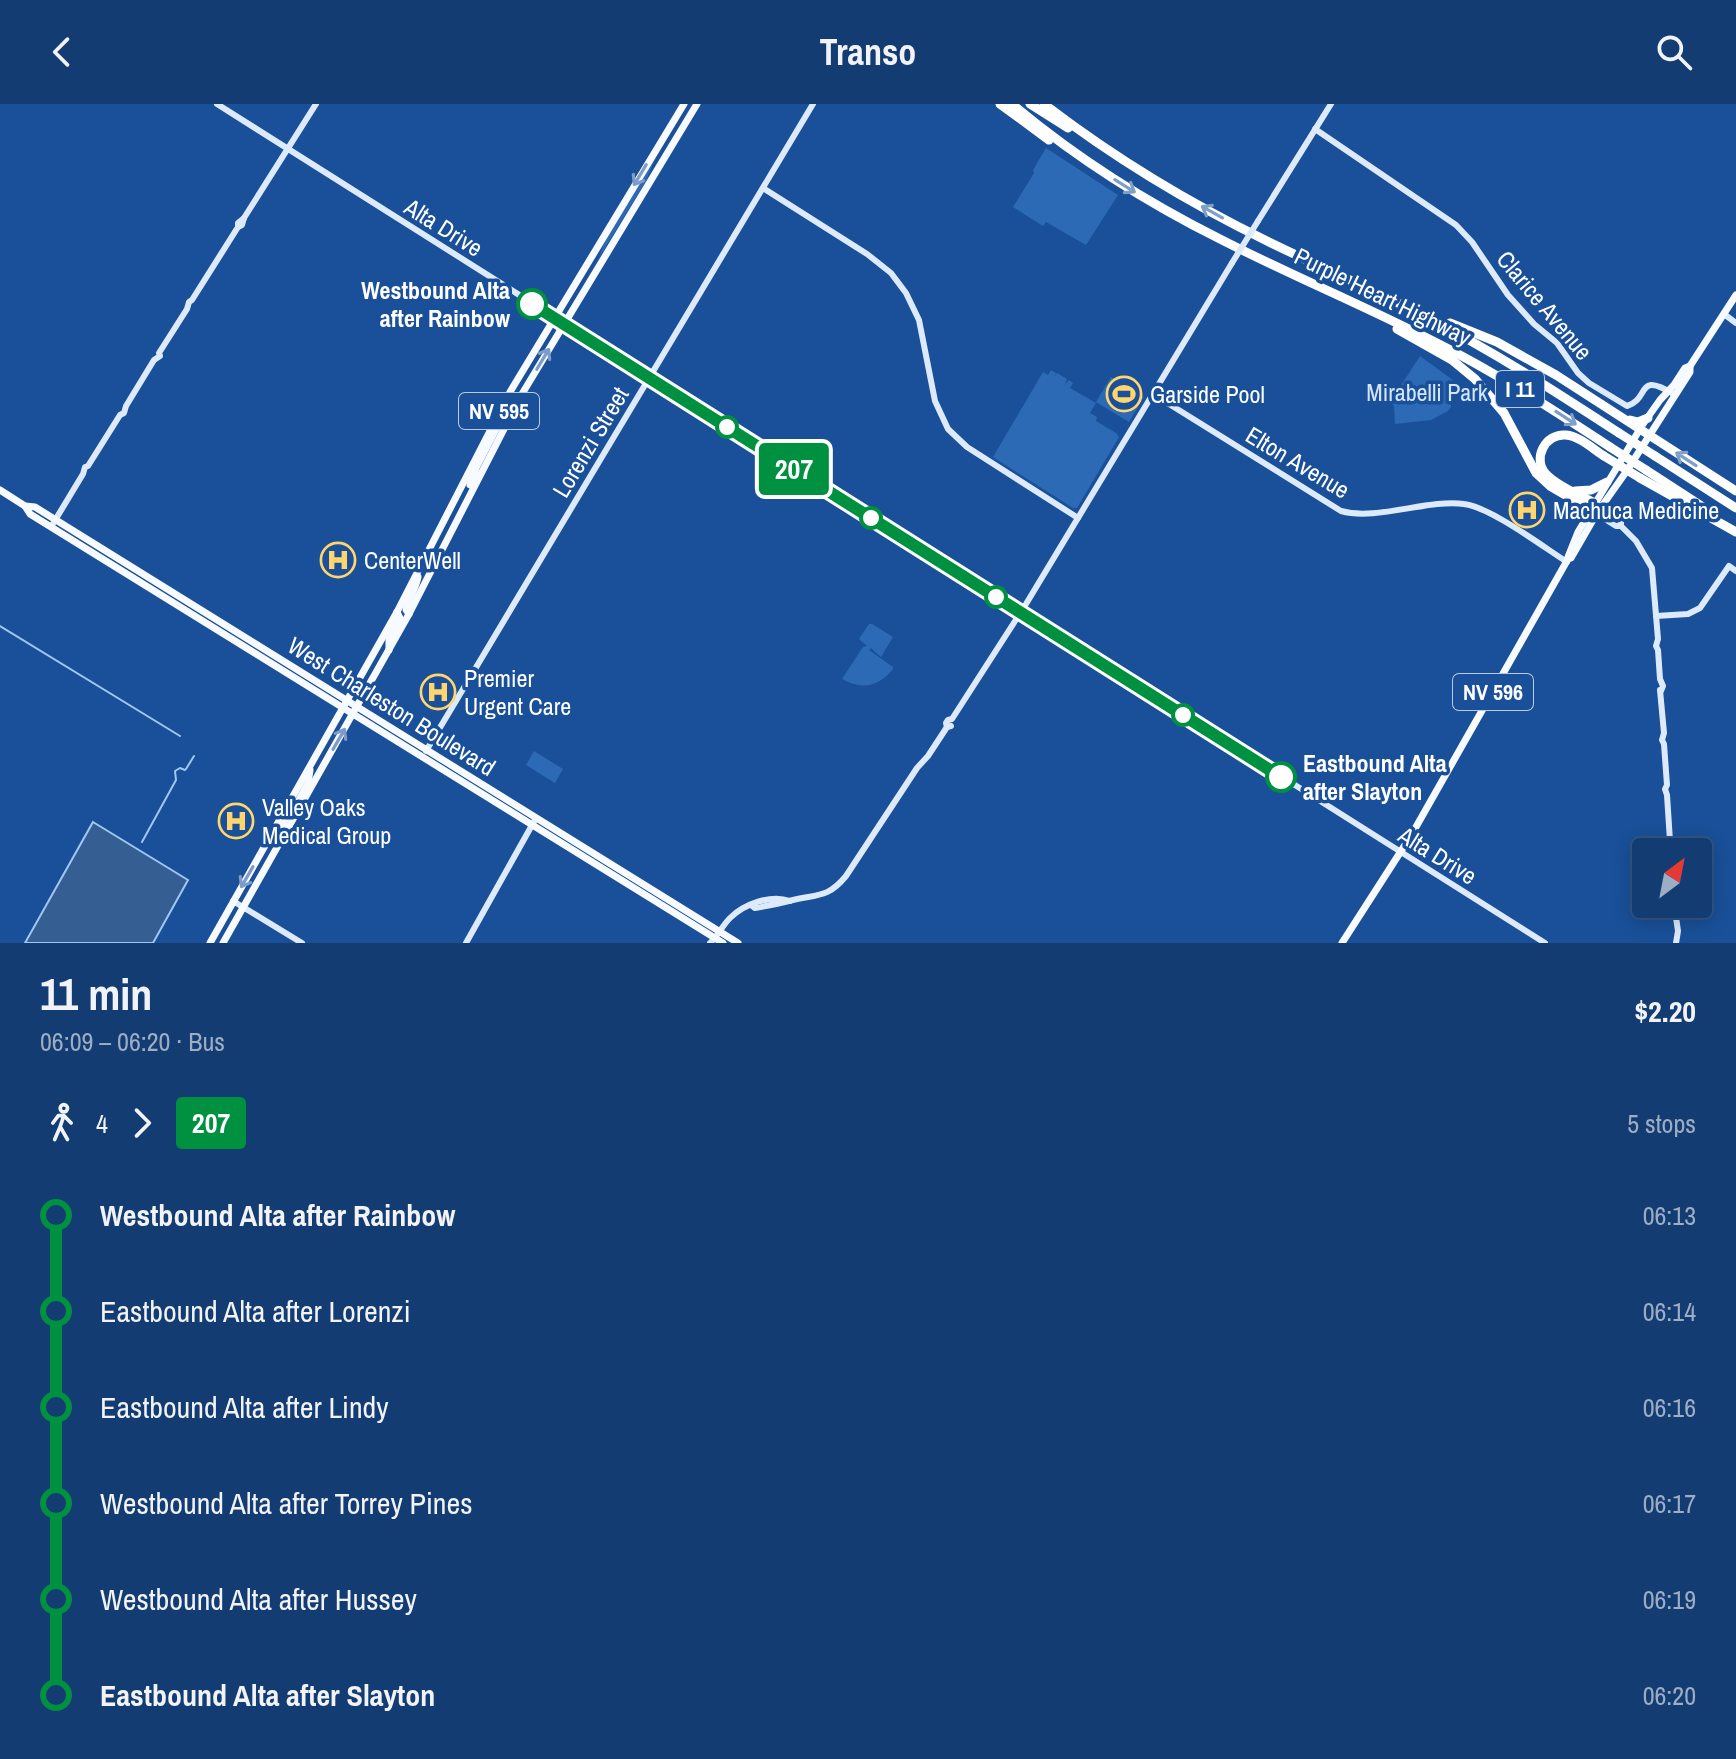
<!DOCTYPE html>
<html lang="en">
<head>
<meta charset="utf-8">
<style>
	:root { --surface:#133c73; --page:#20477b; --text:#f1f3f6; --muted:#9dadc4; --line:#325685 }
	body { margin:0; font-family:"Archivo Narrow",sans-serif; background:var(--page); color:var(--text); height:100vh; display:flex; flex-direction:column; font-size:30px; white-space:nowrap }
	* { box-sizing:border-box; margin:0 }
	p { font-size:26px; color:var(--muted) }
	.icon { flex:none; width:44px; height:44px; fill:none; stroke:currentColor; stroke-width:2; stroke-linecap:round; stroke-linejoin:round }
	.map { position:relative; height:839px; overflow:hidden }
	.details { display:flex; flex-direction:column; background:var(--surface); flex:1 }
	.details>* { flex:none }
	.badge { padding:0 16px; border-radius:6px; font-size:28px; line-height:52px }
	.needle { width:52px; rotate:32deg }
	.buttons { position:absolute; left:1632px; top:734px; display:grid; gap:16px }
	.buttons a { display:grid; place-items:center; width:80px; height:80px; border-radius:8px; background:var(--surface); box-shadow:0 4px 20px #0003,0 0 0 2px var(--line); font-size:40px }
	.map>.badge { position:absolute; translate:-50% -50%; box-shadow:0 0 0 4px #fff }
	.legs { display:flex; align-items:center; gap:12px; height:88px; padding:0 40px; font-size:26px }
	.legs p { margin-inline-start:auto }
	.summary { display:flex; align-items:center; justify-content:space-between; height:136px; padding:0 40px }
	h1 { font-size:44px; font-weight:700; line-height:60px }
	ul { padding:0 40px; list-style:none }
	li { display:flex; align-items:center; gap:28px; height:96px; font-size:30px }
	li i { display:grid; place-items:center; width:12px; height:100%; margin:0 10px; background:currentColor }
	li i::after { content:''; width:20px; height:20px; margin:-10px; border:6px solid; border-radius:50%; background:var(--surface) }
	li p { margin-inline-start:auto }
	li:first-child i { background:linear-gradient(#0000 50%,currentColor 0) }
	li:last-child i { background:linear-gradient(currentColor 50%,#0000 0) }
	header { display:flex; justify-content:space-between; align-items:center; height:104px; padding:0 40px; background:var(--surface); font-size:36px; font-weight:700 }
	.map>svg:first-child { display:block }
</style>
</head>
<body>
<header><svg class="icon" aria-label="back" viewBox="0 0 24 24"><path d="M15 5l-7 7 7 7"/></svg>Transo<svg class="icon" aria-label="search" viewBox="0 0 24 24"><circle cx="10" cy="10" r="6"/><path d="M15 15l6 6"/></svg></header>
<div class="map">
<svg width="1736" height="839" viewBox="0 0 1736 839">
	<rect width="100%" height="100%" fill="#195099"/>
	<g fill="#2d6ab6">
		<path d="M680 13 654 57 646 77 565 209 599 153 606 135Z"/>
		<path d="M1046 44 1118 91 1086 141 1046 118 1043 122 1013 103 1034 69 1033 66Z"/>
		<path d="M1420 252 1461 282 1451 296V303L1448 307 1431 316 1395 320 1394 302 1388 296 1394 284 1398 286Z"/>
		<path d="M1051 266 1056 269 1053 274 1057 269 1067 275 1065 281 1069 276 1073 279 1070 284 1096 299 1090 309 1097 313 1096 317 1116 329 1119 333 1077 404H1073L993 353 1043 268 1048 271Z"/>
		<path d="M1111 273 1144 293 1129 318 1096 298Z"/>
		<path d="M869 520H872L893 533 881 553 871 544 869 546 893 563V565C879 583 861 586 842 575L863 543 867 542 859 535Z"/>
		<path d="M534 647 563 665 555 679 526 661Z"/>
	</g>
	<path fill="#355e92" stroke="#a0c7f3" stroke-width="2" d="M93 718 188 776 153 839H25Z"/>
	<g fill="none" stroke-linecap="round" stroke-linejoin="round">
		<g stroke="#a0c7f3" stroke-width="2">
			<path d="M0 522 180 632"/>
			<path d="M186 665 194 652"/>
			<path d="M142 738 176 676 175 667 180 664 185 666"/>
		</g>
		<g stroke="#dceafc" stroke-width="6">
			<path d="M217 0 1545 839"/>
			<path d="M1315 25 1456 121 1472 138 1508 191 1534 220 1557 239 1578 269 1589 279 1627 302C1651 295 1635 266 1675 291"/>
			<path d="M763 84 867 150 891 169 906 189 919 216 935 297 948 325 967 343 1078 414"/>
			<path d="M1258 117 1331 0"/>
			<path d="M238 123 242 121 244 114 316 0"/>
			<path d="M1724 210 1736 219"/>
			<path d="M1153 290 1341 407C1376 417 1428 395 1464 400 1490 403 1542 442 1567 458"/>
			<path d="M1600 403 1621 417V422L1636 437 1652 464 1658 535 1656 542 1658 546 1660 575 1663 582 1661 587"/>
			<path d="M1594 408 1616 422H1621"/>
			<path d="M51 423 83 370 85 363 88 362 120 311 124 309 126 302 154 256 160 252 159 249 187 205 189 198 192 196 238 123V119L244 114"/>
			<path d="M1656 512 1688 510 1700 504 1729 462 1736 467"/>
			<path d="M1660 586 1664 629 1662 636 1664 640 1667 681 1665 685 1667 691 1670 737 1673 741 1671 748"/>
			<path d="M947 623 946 619 948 616 952 615 1026 500 1232 159"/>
			<path d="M426 647 813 0"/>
			<path d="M233 797 302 839"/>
			<path d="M1674 800 1678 827 1676 839"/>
			<path d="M751 801 755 804C768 802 781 799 793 796 818 790 828 794 846 772L917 664 928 652 947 623 951 622"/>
			<path d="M466 839 536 714"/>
			<path d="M710 839C718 832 722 822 730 814 744 800 771 790 790 797"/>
		</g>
		<g stroke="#f7faff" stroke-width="7">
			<path d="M470 381 476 364 501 316 499 307"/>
			<path d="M0 386 25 402 30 410 723 839"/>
			<path d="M25 402 35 403 738 839"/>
			<path d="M1568 453 1578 428 1643 320 1660 296 1674 281 1685 264 1690 262 1736 191"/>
			<path d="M409 510 406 506C408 495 416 485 418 473"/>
			<path d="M389 546V535L400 514 397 508"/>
			<path d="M301 702 298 698 308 679 310 666"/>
			<path d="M278 737 279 728 291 704"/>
			<path d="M210 839 397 508 510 288 684 0"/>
			<path d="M223 839 409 510 522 290 697 0"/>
			<path d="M1342 839 1412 730 1568 455 1571 454 1597 409 1626 368 1690 268V262"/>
		</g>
		<g stroke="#fff" stroke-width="9">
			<path d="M1000 0 1049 36"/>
			<path d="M1012 0C1075 53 1146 98 1220 135 1290 171 1363 201 1433 237 1495 268 1552 305 1610 343"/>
			<path d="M1030 0 1068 24"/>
			<path d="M1044 0C1113 53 1189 99 1267 137 1320 163 1374 186 1426 213 1493 247 1556 288 1619 329"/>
			<path d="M1450 219 1497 238 1556 271 1736 387"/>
			<path d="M1397 225 1452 256 1475 275 1504 309 1536 369 1550 382 1591 406"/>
			<path d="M1630 316 1638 318 1648 314"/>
			<path d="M1655 352 1736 404"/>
			<path d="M1646 366 1703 403"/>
			<path d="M1640 374 1736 428"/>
			<path d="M1575 387 1591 386 1607 378"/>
			<path d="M1595 399C1581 392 1557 382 1546 370 1532 355 1545 329 1566 331 1579 332 1593 345 1604 352"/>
		</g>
		<path stroke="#dceafc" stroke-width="6" d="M1232 159 1258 117"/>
		<g stroke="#fff" stroke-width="9">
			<path d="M1619 329 1655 352"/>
			<path d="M1610 343 1646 366"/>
			<path d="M1604 352 1640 374"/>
		</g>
	</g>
	<defs><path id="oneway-shaft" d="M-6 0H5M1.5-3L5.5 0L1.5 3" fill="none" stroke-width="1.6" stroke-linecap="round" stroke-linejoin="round" transform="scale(2)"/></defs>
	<g stroke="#7d9cc7">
		<use href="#oneway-shaft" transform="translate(640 71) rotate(121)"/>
		<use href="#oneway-shaft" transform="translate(543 255) rotate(-59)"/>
		<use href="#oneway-shaft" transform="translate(339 635) rotate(-60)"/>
		<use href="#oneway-shaft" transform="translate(247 773) rotate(120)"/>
	</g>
	<g stroke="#809fc7">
		<use href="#oneway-shaft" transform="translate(1125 82) rotate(32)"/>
		<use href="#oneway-shaft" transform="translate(1212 108) rotate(-151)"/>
		<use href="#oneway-shaft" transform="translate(1566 314) rotate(33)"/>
		<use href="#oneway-shaft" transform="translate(1686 355) rotate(-147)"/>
	</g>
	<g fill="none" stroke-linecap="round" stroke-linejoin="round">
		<g stroke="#fff" stroke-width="18">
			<path id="line-1" d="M532 200 1281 673"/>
		</g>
		<use href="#line-1" stroke="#009140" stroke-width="12"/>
	</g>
	<defs>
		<g id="stadium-ring" transform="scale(1.8)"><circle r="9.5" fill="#195099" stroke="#ffd56d" stroke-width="1.5"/><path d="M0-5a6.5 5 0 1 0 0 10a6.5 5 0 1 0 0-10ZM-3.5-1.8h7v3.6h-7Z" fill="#ffd56d"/></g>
		<g id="hospital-ring" transform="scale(1.8)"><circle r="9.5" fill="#195099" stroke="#ffd56d" stroke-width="1.5"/><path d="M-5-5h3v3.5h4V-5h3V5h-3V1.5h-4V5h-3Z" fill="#ffd56d"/></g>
	</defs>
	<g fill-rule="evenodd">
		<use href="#stadium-ring" x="1124" y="290"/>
		<use href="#hospital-ring" x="1527" y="406"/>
		<use href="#hospital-ring" x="338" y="456"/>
		<use href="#hospital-ring" x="438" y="588"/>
		<use href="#hospital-ring" x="236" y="717"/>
	</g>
	<g fill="#fff" stroke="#009140" stroke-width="4">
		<circle cx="532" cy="200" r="14"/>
		<circle cx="727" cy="323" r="10"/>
		<circle cx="871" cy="414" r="10"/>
		<circle cx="996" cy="493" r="10"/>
		<circle cx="1183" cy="611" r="10"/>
		<circle cx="1281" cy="673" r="14"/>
	</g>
	<g text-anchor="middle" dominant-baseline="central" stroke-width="7" stroke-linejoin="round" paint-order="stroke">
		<g fill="#195099" stroke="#bacae0" stroke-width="2">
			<rect x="1496" y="267" width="48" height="36" rx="6"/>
			<rect x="459" y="289" width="80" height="36" rx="6"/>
			<rect x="1453" y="570" width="80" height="36" rx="6"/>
		</g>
		<g font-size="22" font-weight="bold" fill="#fff">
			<text x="1520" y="285">I 11</text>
			<text x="499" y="307">NV 595</text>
			<text x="1493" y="588">NV 596</text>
		</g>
		<g font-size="24" fill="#fff" stroke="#195099">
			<text transform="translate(444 123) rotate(32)">Alta Drive</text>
			<text transform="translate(1383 192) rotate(26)">Purple Heart Highway</text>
			<text transform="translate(1545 201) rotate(50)">Clarice Avenue</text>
			<text transform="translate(590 338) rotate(-59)">Lorenzi Street</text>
			<text transform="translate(1298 358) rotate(31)">Elton Avenue</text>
			<text transform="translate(392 602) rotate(32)">West Charleston Boulevard</text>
			<text transform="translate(1438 751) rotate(32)">Alta Drive</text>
		</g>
		<g font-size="24" font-weight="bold" fill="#fff" stroke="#195099" text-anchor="end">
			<text x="510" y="186">Westbound Alta<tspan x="510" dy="28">after Rainbow</tspan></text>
			<text x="1303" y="659" text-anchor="start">Eastbound Alta<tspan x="1303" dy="28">after Slayton</tspan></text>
		</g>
		<g font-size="24" fill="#d5e6fc" stroke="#195099">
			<text x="1427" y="288">Mirabelli Park</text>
		</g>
		<g font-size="24" fill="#fff" stroke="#195099" text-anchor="start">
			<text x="1150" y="290">Garside Pool</text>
			<text x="1553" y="406">Machuca Medicine</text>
			<text x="364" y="456">CenterWell</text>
			<text x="464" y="574">Premier<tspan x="464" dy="28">Urgent Care</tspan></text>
			<text x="262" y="703">Valley Oaks<tspan x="262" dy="28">Medical Group</tspan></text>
		</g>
	</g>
</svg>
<div class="buttons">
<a><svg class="needle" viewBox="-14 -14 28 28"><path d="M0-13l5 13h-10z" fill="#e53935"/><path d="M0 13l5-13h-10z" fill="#9dadc4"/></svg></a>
</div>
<b class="badge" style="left:794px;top:365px;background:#009140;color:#fff">207</b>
</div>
<section class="details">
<div class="summary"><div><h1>11 min</h1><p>06:09 – 06:20 · Bus</p></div><b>$2.20</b></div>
<div class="legs"><svg class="icon" aria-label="walk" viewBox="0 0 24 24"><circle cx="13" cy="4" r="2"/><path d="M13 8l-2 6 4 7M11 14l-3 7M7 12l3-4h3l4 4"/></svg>4<svg class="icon" aria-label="forward" viewBox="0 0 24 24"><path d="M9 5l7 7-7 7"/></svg><b class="badge" style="background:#009140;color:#fff">207</b><p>5 stops</p></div>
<ul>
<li><i style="color:#009140"></i><b>Westbound Alta after Rainbow</b><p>06:13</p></li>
<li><i style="color:#009140"></i><span>Eastbound Alta after Lorenzi</span><p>06:14</p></li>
<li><i style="color:#009140"></i><span>Eastbound Alta after Lindy</span><p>06:16</p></li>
<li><i style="color:#009140"></i><span>Westbound Alta after Torrey Pines</span><p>06:17</p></li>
<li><i style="color:#009140"></i><span>Westbound Alta after Hussey</span><p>06:19</p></li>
<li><i style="color:#009140"></i><b>Eastbound Alta after Slayton</b><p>06:20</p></li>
</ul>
</section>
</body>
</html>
